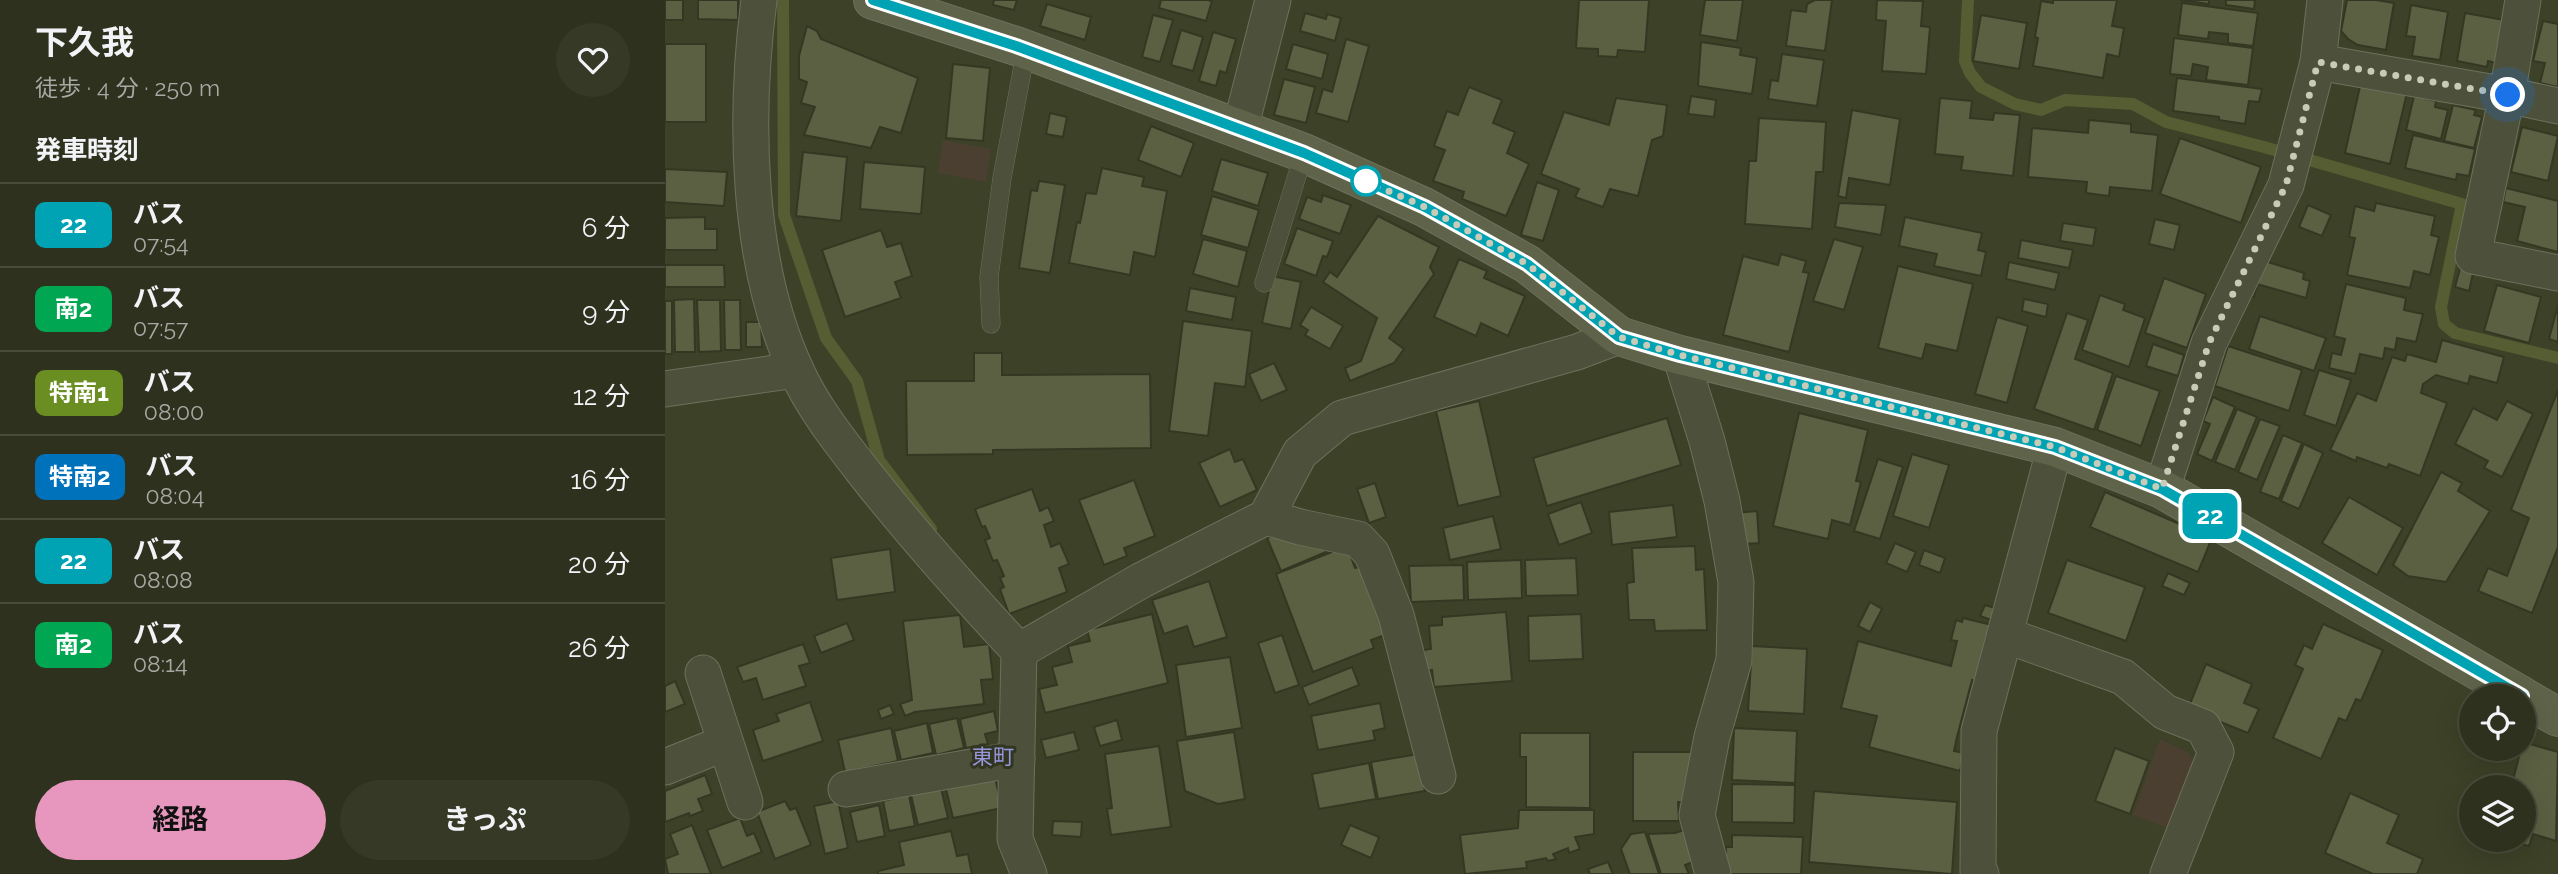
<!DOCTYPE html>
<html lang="ja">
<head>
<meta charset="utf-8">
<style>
	:root { --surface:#2e311d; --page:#363926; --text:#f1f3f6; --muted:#a7a9a4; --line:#494c3b; --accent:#e797bd }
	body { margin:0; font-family:Raleway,"Noto Sans JP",sans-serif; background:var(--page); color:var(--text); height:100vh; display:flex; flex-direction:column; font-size:26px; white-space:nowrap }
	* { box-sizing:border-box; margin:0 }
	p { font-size:23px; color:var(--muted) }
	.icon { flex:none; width:38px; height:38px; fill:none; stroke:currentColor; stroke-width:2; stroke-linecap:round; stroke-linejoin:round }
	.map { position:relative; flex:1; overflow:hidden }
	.panel { display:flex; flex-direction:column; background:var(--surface); width:665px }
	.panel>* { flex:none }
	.badge { padding:0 14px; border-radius:10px; font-size:24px; line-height:46px }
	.controls { position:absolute; left:1794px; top:684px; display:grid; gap:14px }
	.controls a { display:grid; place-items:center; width:77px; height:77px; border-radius:50%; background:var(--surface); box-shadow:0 7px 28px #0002,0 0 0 2px var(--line); font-size:35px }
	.you { position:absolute; width:35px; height:35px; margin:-18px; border:5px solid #fff; border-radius:50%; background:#1a73e8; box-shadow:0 0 0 10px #1a73e833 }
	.map>.badge { position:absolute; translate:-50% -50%; box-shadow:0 0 0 4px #fff }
	h2 { padding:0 35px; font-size:26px; line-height:63px }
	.round { display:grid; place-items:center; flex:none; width:74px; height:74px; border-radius:37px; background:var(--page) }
	.overview { display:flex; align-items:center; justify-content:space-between; height:119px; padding:0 35px }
	h1 { font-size:33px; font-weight:700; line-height:52px }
	.primary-button { display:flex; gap:14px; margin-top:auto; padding:14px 35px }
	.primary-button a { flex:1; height:80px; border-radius:42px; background:var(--accent); color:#111; font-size:28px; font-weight:700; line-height:80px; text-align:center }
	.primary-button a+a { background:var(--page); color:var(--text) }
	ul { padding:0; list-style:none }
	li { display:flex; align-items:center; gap:21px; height:84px; padding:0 35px; border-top:2px solid var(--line) }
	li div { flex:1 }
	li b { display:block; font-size:26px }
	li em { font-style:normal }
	li .badge { min-width:77px; font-weight:700; text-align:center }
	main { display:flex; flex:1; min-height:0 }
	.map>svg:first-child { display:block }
</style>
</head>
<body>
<main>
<section class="panel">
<div class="overview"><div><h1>下久我</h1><p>徒歩 · 4 分 · 250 m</p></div><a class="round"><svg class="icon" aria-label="heart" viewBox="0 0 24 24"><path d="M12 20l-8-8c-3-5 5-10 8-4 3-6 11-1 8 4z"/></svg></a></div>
<h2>発車時刻</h2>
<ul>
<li><span class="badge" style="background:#00a3b4;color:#fff">22</span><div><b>バス</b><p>07:54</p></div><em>6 分</em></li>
<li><span class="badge" style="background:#00a651;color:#fff">南2</span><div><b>バス</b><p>07:57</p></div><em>9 分</em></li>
<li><span class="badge" style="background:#6b8e23;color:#fff">特南1</span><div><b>バス</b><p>08:00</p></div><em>12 分</em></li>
<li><span class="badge" style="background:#0072bc;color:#fff">特南2</span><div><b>バス</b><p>08:04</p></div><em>16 分</em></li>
<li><span class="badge" style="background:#00a3b4;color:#fff">22</span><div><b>バス</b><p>08:08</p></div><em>20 分</em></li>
<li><span class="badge" style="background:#00a651;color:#fff">南2</span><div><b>バス</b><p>08:14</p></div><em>26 分</em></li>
</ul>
<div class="primary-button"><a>経路</a><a>きっぷ</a></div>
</section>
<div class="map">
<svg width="1893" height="874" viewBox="0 0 1893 874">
	<rect width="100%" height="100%" fill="#3d4127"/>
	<g fill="#4b3f31">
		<path d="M278 140 326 149 321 182 273 173Z"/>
		<path d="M1495 739 1524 753 1534 775 1511 831 1468 815Z"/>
	</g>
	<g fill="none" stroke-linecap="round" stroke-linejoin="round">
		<g stroke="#565d33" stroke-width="12">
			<path d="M118 0 119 215 161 338 192 381 214 460 266 529"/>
			<path d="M1303 0 1300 61 1305 73 1316 87 1350 104 1376 110 1400 100 1468 104 1501 122 1599 147 1797 204 1776 307 1779 324 1790 333 1893 358"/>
		</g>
	</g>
	<g fill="#5b6043" stroke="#343822" stroke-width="2">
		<rect x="0" y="0" width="18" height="20"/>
		<path d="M33 0H73V20L33 19Z"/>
		<path d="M329 0H352L349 10 328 5Z"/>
		<path d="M496 0H542L547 1 541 21 494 8Z"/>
		<path d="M914 0H984L980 52 953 50 952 57 933 56V49L911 48Z"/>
		<path d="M1040 0H1078L1072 41 1035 35Z"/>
		<path d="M1150 0H1167L1160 51 1121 46 1126 10 1141 12 1142 4Z"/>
		<path d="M1212 0 1258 1 1256 26 1265 27 1261 74 1217 71 1221 21 1211 20Z"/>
		<path d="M1388 0H1452L1447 26 1459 28 1454 57 1442 54 1438 78 1368 66 1373 38 1370 37 1376 1 1388 3Z"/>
		<path d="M1515 0H1544V4Z"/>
		<path d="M1561 0H1590L1589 9 1561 5Z"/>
		<path d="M1682 0H1711L1729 3 1721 50 1693 45 1683 39 1676 31Z"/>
		<path d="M1517 3 1593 13 1588 46 1563 43V34L1544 32 1543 39 1513 35Z"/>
		<path d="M382 4 426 17 420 40 375 26Z"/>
		<path d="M1746 5 1783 12 1775 60 1747 56 1750 37 1741 36Z"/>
		<path d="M640 13 661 19 662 14 676 18 670 41 635 31Z"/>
		<path d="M1800 13 1839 20 1831 63 1823 61 1822 67 1792 61Z"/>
		<path d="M488 15 508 20 495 62 477 57Z"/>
		<path d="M1316 15 1362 23 1354 69 1308 61Z"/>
		<path d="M1878 21 1893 24V87L1875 83 1880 63 1868 61Z"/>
		<path d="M142 26 152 31 156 39 253 78 236 133 215 127 206 148 139 135 150 107 136 103 142 82 134 79V56Z"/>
		<path d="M516 30 538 37 528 71 506 65Z"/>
		<path d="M548 32 571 39 561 73 555 71 551 86 534 81Z"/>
		<path d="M1509 38 1588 48 1583 85 1541 80 1543 67 1528 64 1526 76 1505 74Z"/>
		<path d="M681 39 704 46 683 122 651 113 658 89 667 92Z"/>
		<path d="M1036 42 1076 48 1075 55 1092 58 1087 94 1033 86Z"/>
		<rect x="0" y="44" width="41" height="78"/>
		<path d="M628 44 663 54 657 79 621 69Z"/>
		<path d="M1117 54 1159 60 1152 106 1103 99 1106 80 1113 81Z"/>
		<path d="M288 64 325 68 318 141 281 138Z"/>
		<path d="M1512 78 1597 89 1594 102 1584 101 1580 124 1554 120V117L1508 111Z"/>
		<path d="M619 79 650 87 641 123 609 115Z"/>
		<path d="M1696 82 1742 93 1725 164 1680 153Z"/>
		<path d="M804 87 837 100 828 123 850 132 842 153 864 164 841 216 797 199 799 192 768 181 780 150 769 146 782 111 793 115Z"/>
		<path d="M1026 96 1051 100 1049 117 1023 114Z"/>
		<path d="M1749 96 1771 101 1770 107 1783 110 1776 139 1741 130Z"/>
		<path d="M951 98 1002 105 998 136 987 140 973 196 945 189 938 207 910 197 914 189 876 174 899 112 944 125Z"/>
		<path d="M1275 98 1307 101 1305 118 1328 120 1329 113 1355 115 1348 176 1296 170 1298 157 1270 154Z"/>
		<path d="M1788 105 1811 110 1809 115 1817 117 1809 148 1779 141Z"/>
		<path d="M1187 110 1235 119 1225 185 1184 178 1181 198 1173 196Z"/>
		<path d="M385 113 402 117 398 137 381 134Z"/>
		<path d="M1094 118 1161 122 1158 172H1151L1147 229 1080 224 1084 161H1091Z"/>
		<path d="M1424 120 1466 124V132L1493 135 1487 191 1445 187 1444 196 1421 193 1422 182 1363 177 1367 128 1423 133Z"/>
		<path d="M486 126 529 143 516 177 473 160Z"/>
		<path d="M1857 127 1893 136 1883 181 1846 172Z"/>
		<path d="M1748 135 1810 149 1804 176 1792 174 1791 180 1740 168Z"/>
		<path d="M1515 138 1596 167 1576 223 1495 194Z"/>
		<path d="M138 152 182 157 176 221 131 216Z"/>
		<path d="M556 159 603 173 593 206 547 191Z"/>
		<path d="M199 162 260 167 256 214 195 209Z"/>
		<path d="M437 168 479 177 477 186 502 191 490 257 469 252 465 275 404 263 412 222 415 223 421 193 431 194Z"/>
		<path d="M0 169 62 172 59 206 0 202Z"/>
		<path d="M374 181 400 185 385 273 354 268 366 190 372 191Z"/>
		<path d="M872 182 894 190 878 241 856 235Z"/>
		<path d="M1841 188 1893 201V252L1852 241 1860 207 1838 202Z"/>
		<path d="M658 195 686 205 675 234 634 219 642 197 656 202Z"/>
		<path d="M547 196 594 210 583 248 536 235Z"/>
		<path d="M1174 203 1221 205 1216 235 1170 227Z"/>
		<path d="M1711 203 1770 216 1766 235 1774 237 1765 275 1749 271 1745 288 1682 275 1690 238 1684 237 1690 206 1709 211Z"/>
		<path d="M1643 205 1666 215 1657 236 1634 227Z"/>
		<path d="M713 216 774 247 765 267 769 274 724 338 739 349 729 363 685 381 680 368 696 361 712 318 658 282 665 272 672 277Z"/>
		<path d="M40 217V229H52V250H0V218Z"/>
		<path d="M1240 217 1317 233 1313 250 1321 252 1316 276 1269 266 1272 254 1234 246Z"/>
		<path d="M1490 219 1515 225 1509 250 1484 244Z"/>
		<path d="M1398 223 1431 228 1428 246 1395 241Z"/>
		<path d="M632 228 668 241 662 257 658 256 651 276 619 264Z"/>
		<path d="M216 230 222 247 236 243 247 276 230 282 236 298 180 317 157 250Z"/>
		<path d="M538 239 582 251 573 287 528 274Z"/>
		<path d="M1169 239 1198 247 1179 310 1148 301Z"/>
		<path d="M1356 240 1408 250 1404 268 1353 258Z"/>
		<path d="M1116 254 1141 261 1138 272 1144 273 1124 352 1058 335 1078 256 1113 265Z"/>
		<path d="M794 259 822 271 819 278 860 296 843 336 816 323 811 336 769 317Z"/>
		<path d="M1596 260 1639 273 1638 279 1645 281 1641 298 1592 284 1589 297 1580 295Z"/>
		<path d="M1344 262 1394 273 1390 290 1341 279Z"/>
		<path d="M0 265H59L60 287H0Z"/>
		<path d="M1796 265 1809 269 1804 291 1790 287Z"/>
		<path d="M1233 266 1308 284 1292 351 1261 344 1257 359 1213 348Z"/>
		<path d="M607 276 636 282 626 329 597 323Z"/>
		<path d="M1499 278 1541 294 1522 348 1480 333Z"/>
		<path d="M1681 284 1741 298 1739 310 1758 314 1751 342 1732 338 1730 350 1720 348 1718 359 1695 354 1690 374 1664 368 1667 353 1676 355 1680 339 1669 336Z"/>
		<path d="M1832 285 1876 297 1864 343 1819 331Z"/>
		<path d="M525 288 571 297 567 320 521 311Z"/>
		<path d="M1435 295 1460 304 1458 310 1480 318 1464 367 1417 350Z"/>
		<path d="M29 299 30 352H10L9 300Z"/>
		<path d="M1359 299 1383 304 1381 317 1357 311Z"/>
		<path d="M32 300H55L56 351 34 352Z"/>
		<path d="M59 300H75L76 350H60Z"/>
		<rect x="0" y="301" width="7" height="53"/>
		<path d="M1893 305V342L1884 339Z"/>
		<path d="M646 307 678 326 665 349 640 335 643 330 635 325Z"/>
		<path d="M1402 313 1423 320 1410 359 1448 373 1429 430 1369 409Z"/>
		<path d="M1595 316 1661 338 1649 371 1584 349Z"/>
		<path d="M1332 317 1363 326 1342 403 1310 394Z"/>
		<path d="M518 321 587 331 580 387 550 383 543 436 504 431Z"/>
		<path d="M81 322H96L97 347H81Z"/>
		<path d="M1777 340 1839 357 1832 383 1805 376 1803 384 1771 375 1758 384 1756 393 1782 403 1755 476 1724 464 1722 468 1692 457 1691 461 1665 450 1692 393 1711 401 1727 357 1740 361 1742 354 1771 362Z"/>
		<path d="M1488 344 1519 355 1513 376 1481 366Z"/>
		<path d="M1563 346 1637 370 1624 411 1550 386Z"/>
		<path d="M309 353H337V375L485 374 486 448 328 450V454L242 455 241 381H309Z"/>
		<path d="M609 363 622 390 596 401 584 374Z"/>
		<path d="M1654 370 1686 380 1671 426 1639 415Z"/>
		<path d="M1451 376 1495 391 1476 446 1432 430Z"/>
		<path d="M1893 390V547L1867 613 1813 591 1823 568 1842 576 1864 518 1846 510Z"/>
		<path d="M1548 397 1570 407 1547 461 1532 454 1545 424 1538 421Z"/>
		<path d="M814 401 836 496 793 506 771 411Z"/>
		<path d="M1842 401 1868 414 1837 477 1819 468 1823 461 1790 444 1808 408 1832 420Z"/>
		<path d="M1572 409 1592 417 1570 470 1550 462Z"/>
		<path d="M1134 413 1203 430 1191 481 1196 482 1185 525 1167 520 1163 539 1108 526Z"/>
		<path d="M1002 418 1016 465 882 506 868 458Z"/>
		<path d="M1595 419 1615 426 1592 480 1573 472Z"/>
		<path d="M1618 435 1637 443 1614 499 1595 492Z"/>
		<path d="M1639 444 1658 453 1634 509 1616 501Z"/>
		<path d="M565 449 570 462 578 459 592 490 555 507 534 463Z"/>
		<path d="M1247 454 1284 465 1264 528 1228 516Z"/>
		<path d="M1213 459 1238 467 1215 539 1189 531Z"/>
		<path d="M1776 472 1797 483 1793 491 1825 511 1781 582 1743 576 1728 565Z"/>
		<path d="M469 480 490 536 459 548 462 556 439 565 414 500Z"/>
		<path d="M710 483 721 517 704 523 692 489Z"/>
		<path d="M367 489 375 511 383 507 389 521 379 525 386 547 395 543 404 564 394 568 402 592 344 614 335 589 339 587 335 578 339 576 332 560 328 561 320 540 325 538 320 526 317 527 310 509Z"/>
		<path d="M1440 492 1547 538 1533 572 1425 527Z"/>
		<path d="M1684 497 1738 528 1712 575 1657 543Z"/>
		<path d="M916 502 927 533 894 545 883 514Z"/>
		<path d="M1008 505 1012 537 947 545 944 512Z"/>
		<path d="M1092 511 1094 543 1080 544 1070 513Z"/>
		<path d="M828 516 836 549 785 560 778 528Z"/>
		<path d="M610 535 656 541 661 552 616 571 602 538Z"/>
		<path d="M1230 543 1251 552 1242 572 1221 563Z"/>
		<path d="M682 546 690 568 696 567 723 634 706 640 709 648 648 672 611 574Z"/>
		<path d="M1030 546 1031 570 1039 569 1042 630 990 631 989 620H964L962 583 969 582 967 548Z"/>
		<path d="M225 549 230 592 172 600 166 558Z"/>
		<path d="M1259 550 1280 558 1275 573 1254 565Z"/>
		<path d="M911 558 913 595 861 596 860 560Z"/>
		<path d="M856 560 857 598 803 600 802 562Z"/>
		<path d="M1402 560 1480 587 1461 641 1383 613Z"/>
		<path d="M798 565 799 600 746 602 744 566Z"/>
		<path d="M1503 573 1525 583 1519 595 1497 586Z"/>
		<path d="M544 581 562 637 529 647 522 626 499 634 487 600Z"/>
		<path d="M1205 602 1217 609 1205 632 1193 626Z"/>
		<path d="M1320 605 1333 609 1329 621 1315 616Z"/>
		<path d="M841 612 847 681 769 687 767 670 760 671 759 650 766 649 764 626 777 625V617Z"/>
		<path d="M487 614 503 683 380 713 374 689 392 685 387 667 407 662 403 646 425 641 422 630Z"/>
		<path d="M916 614 918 659 864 661 863 616Z"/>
		<path d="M295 615 299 647 324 644 328 679 316 680 319 704 250 712 240 716 235 704 247 700 238 621Z"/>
		<path d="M1298 618 1327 625 1315 682 1307 680 1292 737 1289 751 1299 753 1295 771 1204 747 1212 716 1176 708 1193 641 1286 666 1292 641 1286 640 1291 620 1297 622Z"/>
		<path d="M182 623 189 640 156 653 149 636Z"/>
		<path d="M1658 624 1718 650 1696 701 1691 699 1681 721 1674 718 1656 759 1608 738 1638 669 1630 665 1639 645 1647 649Z"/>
		<path d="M617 635 634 685 610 693 593 643Z"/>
		<path d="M138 644 145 663 134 666 141 686 98 700 91 678 78 682 72 667Z"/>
		<path d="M1087 646 1142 649 1139 714 1083 711Z"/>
		<path d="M565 657 577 728 521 737 511 665Z"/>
		<path d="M1541 664 1587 684 1579 703 1594 709 1583 733 1523 709Z"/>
		<path d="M687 667 694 685 644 705 637 687Z"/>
		<path d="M10 681 20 704 0 712V686Z"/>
		<path d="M145 702 158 741 98 761 88 730 114 721 111 714Z"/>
		<path d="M715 703 720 728 708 731 710 740 653 750 646 716Z"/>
		<path d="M225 705 229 714 216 719 213 710Z"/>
		<path d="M329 711 333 731 320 734 323 744 301 748 295 719Z"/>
		<path d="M292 718 299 748 271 755 264 724Z"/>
		<path d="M452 720 457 740 435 746 429 727Z"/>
		<path d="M262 723 268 753 236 760 229 731Z"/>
		<path d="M226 728 233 761 180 772 173 740Z"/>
		<path d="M1069 728 1132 731 1130 783 1067 780Z"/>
		<path d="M409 732 414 750 381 758 376 740Z"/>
		<path d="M569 732 580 799 553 804 520 791 512 741Z"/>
		<path d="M855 733H925V808L861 807V757H855Z"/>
		<path d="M1858 742 1893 752 1891 841 1868 834 1864 846 1839 840H1858V788H1846L1856 749H1858Z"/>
		<path d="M494 746 506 827 446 835 442 809 447 808 440 754Z"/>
		<path d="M1450 748 1484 761 1465 814 1430 801Z"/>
		<path d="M968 752H1027L1022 802H1013L1014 821H968Z"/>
		<path d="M753 754 760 791 713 799 706 762Z"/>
		<path d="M704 763 711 799 654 809 647 774Z"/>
		<path d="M40 775 47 794 33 799 38 811 25 816 24 813 0 822V791Z"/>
		<path d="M330 778 337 808 288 818 281 789Z"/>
		<path d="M1067 784 1130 785 1129 823 1067 822Z"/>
		<path d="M276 788 283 818 253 825 246 795Z"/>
		<path d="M1149 791 1292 802 1287 874 1144 862Z"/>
		<path d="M1685 793 1734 815 1722 843 1758 859 1752 874H1708L1660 853Z"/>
		<path d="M244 795 250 826 224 831 218 801Z"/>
		<path d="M120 801 125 810 131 808 146 845 110 859 92 812Z"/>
		<path d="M173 801 183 848 160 854 149 806Z"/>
		<path d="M214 805 220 836 192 842 185 812Z"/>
		<path d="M854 810H929V834L910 837 915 849 904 853 903 848 888 854 891 859 883 861 881 858 861 862 862 868 800 874 795 835 853 828Z"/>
		<path d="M75 818 82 836 89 833 97 852 57 868 42 830Z"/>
		<path d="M388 821 417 822 416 837 387 835Z"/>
		<path d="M27 825 46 874H3L0 859 13 854 5 834Z"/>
		<path d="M685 825 714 837 706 858 676 845Z"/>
		<path d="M1019 830 1030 861 1020 865 1024 874H996L983 834 1010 833Z"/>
		<path d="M286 831 292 856 303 854 307 874H213V871L239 865 234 842Z"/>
		<path d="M980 832 994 874H965L956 849 966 834Z"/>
		<path d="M1067 835 1138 837 1136 874H1060L1061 847H1067Z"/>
		<path d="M1811 840H1837L1835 847Z"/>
		<path d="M943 862 948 874H925L923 869Z"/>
	</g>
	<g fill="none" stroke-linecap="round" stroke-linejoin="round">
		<g stroke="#6d715c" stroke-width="19">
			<g id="service">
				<path d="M599 283 639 153"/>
				<path d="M326 324 324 277 337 178 361 50"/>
			</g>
		</g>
		<g stroke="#6d715c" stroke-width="37">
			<g id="minor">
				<path d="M94 0C79 116 81 262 131 370 148 408 176 443 201 475 250 537 301 594 354 651L350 839 364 874"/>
				<path d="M1858 0 1842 95 1808 256 1893 273"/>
				<path d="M1653 62 1842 95 1893 106"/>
				<path d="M575 129 608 0"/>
				<path d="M1015 355 1042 441 1057 501 1071 582 1069 660 1047 737 1032 815 1048 874"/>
				<path d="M0 389 131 370"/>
				<path d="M1497 489 1544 343 1621 185 1653 62 1660 0"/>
				<path d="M601 517 635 527 693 539 707 554 731 615 773 776"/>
				<path d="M1340 635 1458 677 1500 712 1538 727 1551 752 1503 874"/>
				<path d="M354 651 477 580 601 517 635 453 677 418 912 352 954 336"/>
				<path d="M38 673 80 802"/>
				<path d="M0 767 60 743"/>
				<path d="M181 789 352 759"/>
				<path d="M1316 874 1313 871 1314 731 1390 447"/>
			</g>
		</g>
		<g stroke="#6d715c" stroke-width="40">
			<g id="secondary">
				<path d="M208 0 351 46 639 153 759 207 862 264 954 336 1015 355 1390 447 1497 489 1857 696"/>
				<path d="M1858 697 1893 717"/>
			</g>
		</g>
		<use href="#service" stroke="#4d513b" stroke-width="18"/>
		<use href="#minor" stroke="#4d513b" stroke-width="35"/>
		<use href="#secondary" stroke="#5e6349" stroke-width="38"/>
	</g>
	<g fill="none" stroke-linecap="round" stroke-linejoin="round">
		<g stroke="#fff" stroke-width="16">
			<path id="line" d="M208 0 351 46 639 153 760 207 862 264 954 337 1015 355 1390 447 1497 489 1857 696"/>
		</g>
		<use href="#line" stroke="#00a3b4" stroke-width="10"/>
		<path stroke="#c7cbb8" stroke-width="7" stroke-dasharray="0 12.6" d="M701 181 760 207 862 264 954 337 1015 355 1390 447 1497 489 1544 343 1621 185 1653 62 1843 95"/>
	</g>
	<circle fill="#fff" stroke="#00a3b4" stroke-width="3.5" cx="701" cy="181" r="14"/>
	<g text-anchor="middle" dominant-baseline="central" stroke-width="6" stroke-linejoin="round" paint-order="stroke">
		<g font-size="21" fill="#9797e0" stroke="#323620">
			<text x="328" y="756">東町</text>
		</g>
	</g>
</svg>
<div class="controls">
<a><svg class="icon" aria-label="locate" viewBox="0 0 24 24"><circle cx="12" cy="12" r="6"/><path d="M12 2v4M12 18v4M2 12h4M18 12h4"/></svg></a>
<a><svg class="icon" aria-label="layers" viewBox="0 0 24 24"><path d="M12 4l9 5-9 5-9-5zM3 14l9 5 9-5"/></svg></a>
</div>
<div class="you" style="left:1843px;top:95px"></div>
<b class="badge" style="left:1545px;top:516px;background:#00a3b4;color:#fff">22</b>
</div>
</main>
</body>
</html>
